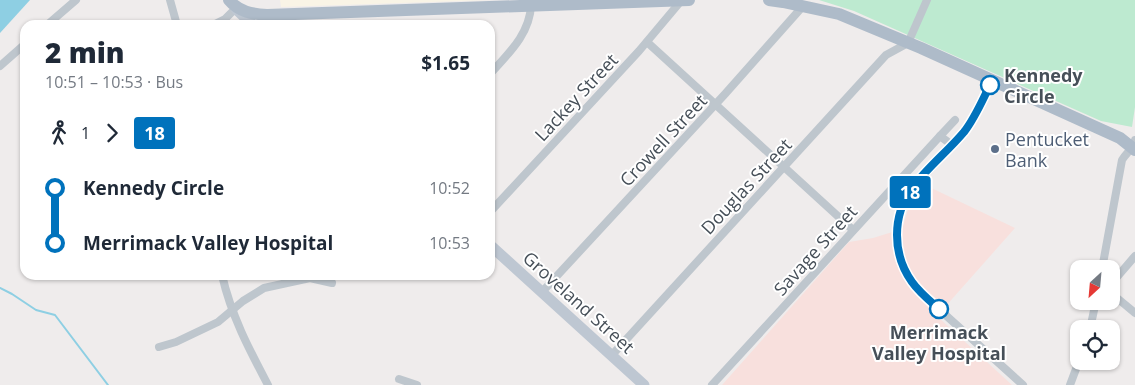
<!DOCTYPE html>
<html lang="en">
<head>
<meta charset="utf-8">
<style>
	:root { --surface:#fff; --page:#f2f2f3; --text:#1f2937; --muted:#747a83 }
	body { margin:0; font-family:"Open Sans",sans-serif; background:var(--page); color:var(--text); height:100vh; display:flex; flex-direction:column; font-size:19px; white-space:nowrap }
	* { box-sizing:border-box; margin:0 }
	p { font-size:16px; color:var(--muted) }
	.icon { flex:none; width:28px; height:28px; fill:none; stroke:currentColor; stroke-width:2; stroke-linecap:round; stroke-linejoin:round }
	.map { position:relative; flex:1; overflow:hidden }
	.side { position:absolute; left:20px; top:20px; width:475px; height:260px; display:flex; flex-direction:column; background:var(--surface); border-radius:15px; box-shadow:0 1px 4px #0004 }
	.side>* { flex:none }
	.badge { padding:0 10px; border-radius:4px; font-size:18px; line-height:32px }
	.needle { width:32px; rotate:206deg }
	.buttons { position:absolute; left:1070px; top:260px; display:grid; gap:10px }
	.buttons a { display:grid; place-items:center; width:50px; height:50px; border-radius:10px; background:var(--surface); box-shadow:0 1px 4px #0004; font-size:25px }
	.map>.badge { position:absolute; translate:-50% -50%; box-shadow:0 0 0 2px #fff }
	.legs { display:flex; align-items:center; gap:8px; height:55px; padding:0 25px; font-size:16px }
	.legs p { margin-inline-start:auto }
	.summary { display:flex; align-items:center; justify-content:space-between; height:85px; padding:0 25px }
	h1 { font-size:28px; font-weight:800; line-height:38px }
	ul { padding:0 25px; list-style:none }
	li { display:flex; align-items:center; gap:18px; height:55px; font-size:19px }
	li i { display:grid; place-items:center; width:8px; height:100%; margin:0 6px; background:currentColor }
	li i::after { content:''; width:12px; height:12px; margin:-6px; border:4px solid; border-radius:50%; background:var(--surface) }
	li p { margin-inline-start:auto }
	li:first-child i { background:linear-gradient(#0000 50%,currentColor 0) }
	li:last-child i { background:linear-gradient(currentColor 50%,#0000 0) }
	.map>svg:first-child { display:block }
</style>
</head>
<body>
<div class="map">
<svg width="1135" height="385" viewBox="0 0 1135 385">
	<rect width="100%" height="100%" fill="#efecec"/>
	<path fill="#f9f4e6" d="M280 0H490L281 7Z"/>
	<path fill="#f8e0dd" d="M923 184 1015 228 937 316 1012 385H722L849 242 873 238 902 229 912 197Z"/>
	<path fill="#bdead0" d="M819 0H1135V107L1132 127 1101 121 854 11Z"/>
	<path fill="#8ecfe3" d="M0 0H30L0 33Z"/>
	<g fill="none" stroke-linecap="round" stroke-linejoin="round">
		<path stroke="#8ecfe3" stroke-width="2" d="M0 288 12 294 36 310 55 315 108 385"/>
		<g stroke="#bec6cd" stroke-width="8">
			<path d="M170 0 177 25"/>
			<path d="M47 25 76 0"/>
			<path d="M213 25 225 19 236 8"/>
			<path d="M647 42 853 230"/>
			<path d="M0 66 25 44"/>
			<path d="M490 74C508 54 530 34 531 5"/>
			<path d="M992 80 972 121 965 130 909 193 899 216 896 237 897 246 902 265 911 281 920 292 1023 385"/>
			<path d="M940 136 955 120"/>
			<path d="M490 212 639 51 681 1"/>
			<path d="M1102 269 1122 160C1127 152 1133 149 1135 140"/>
			<path d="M222 275C231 315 249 349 268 385"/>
			<path d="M1111 284 1135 256"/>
			<path d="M542 292 725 94 803 6"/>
			<path d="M1111 293 1135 313"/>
			<path d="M1090 329 1096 301"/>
			<path d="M159 347 176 342 218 322 243 301 264 288 310 278 332 283"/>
			<path d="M612 355 886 55 908 43 927 0"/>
			<path d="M399 379 417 385"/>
			<path d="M712 385 940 136 952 145"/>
			<path d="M1070 385 1079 361"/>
		</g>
		<g stroke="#bec7d2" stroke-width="11">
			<path d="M236 9 253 25"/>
			<path d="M490 245 644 385"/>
		</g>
		<g stroke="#aebbc9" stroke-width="12">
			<path d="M229 0C239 12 252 14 267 15L689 0"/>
			<path d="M769 0 783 2 839 14 921 48 1120 138 1135 150"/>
		</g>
	</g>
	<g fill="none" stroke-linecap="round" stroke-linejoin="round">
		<g stroke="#fff" stroke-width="11">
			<path id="line-1" d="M939 309C930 301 919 292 912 282 892 254 892 216 912 188 927 168 948 151 964 132 975 118 982 101 990 85"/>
		</g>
		<use href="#line-1" stroke="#0072bc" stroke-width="8"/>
	</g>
	<g fill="#fff" stroke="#0072bc" stroke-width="2.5">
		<circle cx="990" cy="85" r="9"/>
		<circle cx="939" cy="309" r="9"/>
	</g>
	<circle fill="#5c6f8a" stroke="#fff" stroke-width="2" cx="995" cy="149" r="5"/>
	<g text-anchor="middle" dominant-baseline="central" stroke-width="4" stroke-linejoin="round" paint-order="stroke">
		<g font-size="18" font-weight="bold" fill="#464f58" stroke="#fff" text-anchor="start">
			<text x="1004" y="75">Kennedy<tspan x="1004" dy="21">Circle</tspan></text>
			<text x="939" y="332" text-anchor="middle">Merrimack<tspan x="939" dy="21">Valley Hospital</tspan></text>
		</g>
		<g font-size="18" fill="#464f58" stroke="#fff">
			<text transform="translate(576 97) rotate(-47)">Lackey Street</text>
			<text transform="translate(663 140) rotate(-47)">Crowell Street</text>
			<text transform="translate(746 186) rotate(-47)">Douglas Street</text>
			<text transform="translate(815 250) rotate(-48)">Savage Street</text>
			<text transform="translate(579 302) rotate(42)">Groveland Street</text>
		</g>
		<g font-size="18" fill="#4e5e75" stroke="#fff" text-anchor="start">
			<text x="1005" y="139">Pentucket<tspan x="1005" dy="21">Bank</tspan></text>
		</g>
	</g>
</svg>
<div class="buttons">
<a><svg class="needle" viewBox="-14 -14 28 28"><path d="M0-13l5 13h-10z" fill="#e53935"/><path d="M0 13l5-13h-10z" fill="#747a83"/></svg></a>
<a><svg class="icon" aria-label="locate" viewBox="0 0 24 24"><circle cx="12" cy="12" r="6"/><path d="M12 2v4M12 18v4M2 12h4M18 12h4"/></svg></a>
</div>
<b class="badge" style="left:910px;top:192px;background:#0072bc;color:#fff">18</b>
<section class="side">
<div class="summary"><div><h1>2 min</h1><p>10:51 – 10:53 · Bus</p></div><b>$1.65</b></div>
<div class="legs"><svg class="icon" aria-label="walk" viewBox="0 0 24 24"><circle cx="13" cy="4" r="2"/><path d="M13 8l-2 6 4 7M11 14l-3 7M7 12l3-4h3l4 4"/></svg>1<svg class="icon" aria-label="forward" viewBox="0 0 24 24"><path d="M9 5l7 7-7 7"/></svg><b class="badge" style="background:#0072bc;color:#fff">18</b></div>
<ul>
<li><i style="color:#0072bc"></i><b>Kennedy Circle</b><p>10:52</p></li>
<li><i style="color:#0072bc"></i><b>Merrimack Valley Hospital</b><p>10:53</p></li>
</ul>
</section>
</div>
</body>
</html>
